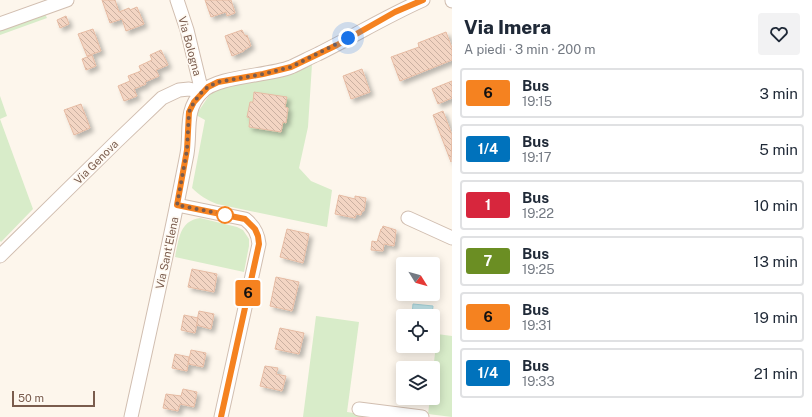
<!DOCTYPE html>
<html lang="it">
<head>
<meta charset="utf-8">
<style>
	:root { --surface:#fff; --page:#f2f2f3; --text:#1f2937; --muted:#747a83; --line:#e0e1e3 }
	body { margin:0; font-family:"Public Sans",sans-serif; background:var(--page); color:var(--text); height:100vh; display:flex; flex-direction:column; font-size:15px; white-space:nowrap }
	* { box-sizing:border-box; margin:0 }
	p { font-size:13px; color:var(--muted) }
	.icon { flex:none; width:22px; height:22px; fill:none; stroke:currentColor; stroke-width:2; stroke-linecap:round; stroke-linejoin:round }
	.map { position:relative; flex:1; overflow:hidden }
	.panel { display:flex; flex-direction:column; background:var(--surface); width:360px }
	.panel>* { flex:none }
	.badge { padding:0 8px; border-radius:3px; font-size:14px; line-height:26px }
	.needle { width:26px; rotate:127deg }
	.fabs { position:absolute; left:396px; top:257px; display:grid; gap:8px }
	.fabs a { display:grid; place-items:center; width:44px; height:44px; border-radius:4px; background:var(--surface); box-shadow:0 2px 10px #0003; font-size:20px }
	.scale { position:absolute; left:12px; bottom:10px; width:83px; box-sizing:border-box; padding-left:4px; border:2px solid #7a5c4d; border-top:0; font-size:11px; line-height:14px; white-space:nowrap; color:#7a5c4d; -webkit-text-stroke:3px #fffaf3; paint-order:stroke }
	.you { position:absolute; width:20px; height:20px; margin:-10px; border:3px solid #fff; border-radius:50%; background:#1a73e8; box-shadow:0 0 0 6px #1a73e833 }
	.map>.badge { position:absolute; translate:-50% -50%; box-shadow:0 0 0 2px #fff }
	.round { display:grid; place-items:center; flex:none; width:42px; height:42px; border-radius:4px; background:var(--page) }
	.headline { display:flex; align-items:center; justify-content:space-between; height:68px; padding:0 12px }
	h1 { font-size:19px; font-weight:800; line-height:30px }
	ul { padding:0; list-style:none }
	li { display:flex; align-items:center; gap:12px; height:50px; margin:0 8px 6px; padding:0 4px; border:2px solid var(--line); border-radius:4px }
	li div { flex:1 }
	li b { display:block; font-size:15px }
	li em { font-style:normal }
	li .badge { min-width:44px; font-weight:700; text-align:center }
	main { display:flex; flex:1; min-height:0 }
	.map>svg:first-child { display:block }
</style>
</head>
<body>
<main>
<div class="map">
<svg width="452" height="417" viewBox="0 0 452 417">
	<defs>
		<pattern id="water-ripples" width="26" height="14" patternUnits="userSpaceOnUse"><rect width="26" height="14" fill="#bfe3e8"/><path d="M2 4q2-2 4 0t4 0M15 11q2-2 4 0t4 0" fill="none" stroke="#a0bbbe"/></pattern>
		<pattern id="building-back-hatch" width="6" height="6" patternUnits="userSpaceOnUse"><rect width="6" height="6" fill="#f3d5c3"/><path d="M-1 5l2 2M0 0l6 6M5-1l2 2" fill="none" stroke="#cab0a1"/></pattern>
		<filter id="shadow"><feDropShadow dx="3.5" dy="3.5" stdDeviation="2" flood-color="#0004"/></filter>
	</defs>
	<rect width="100%" height="100%" fill="#fdf6ec"/>
	<g fill="#d8ecc9">
		<path d="M45 14 47 18 0 35V30Z"/>
		<path d="M312 64 308 127 299 168 311 181 332 190 327 227 217 204C207 200 200 196 192 188L205 120 196 115 210 94 219 89Z"/>
		<path d="M0 96 7 116 0 119 33 209 1 242 0 241Z"/>
		<path d="M200 218 237 227 243 230 249 239V246L244 272 175 257C179 240 179 221 200 218Z"/>
		<path d="M316 316 359 322 347 412 381 417H303Z"/>
		<path d="M437 334 452 336V417L428 414 430 398H433V372Z"/>
	</g>
	<path fill="url(#water-ripples)" stroke="#a5d3da" d="M413 304 433 306 432 316 412 315Z"/>
	<g fill="url(#building-back-hatch)" stroke="#e6bba3" filter="url(#shadow)">
		<path d="M102 0H115L119 12 129 8 130 10 137 7 144 24 126 31 122 19 110 23Z"/>
		<path d="M205 0H231L235 13 227 16 226 12 211 17Z"/>
		<path d="M66 16 69 24 60 28 57 20Z"/>
		<path d="M93 29 101 51 87 56 78 34Z"/>
		<path d="M242 30 245 36 247 35 251 46 244 50V51L232 56 225 36Z"/>
		<path d="M446 32 452 48V60L400 81 391 57 419 47 418 43Z"/>
		<path d="M161 50 168 65 156 70 159 76 145 82 146 84 134 89 137 96 124 101 118 86 130 81 128 76 141 71 139 66 152 60 150 55Z"/>
		<path d="M92 55 96 66 86 70 82 59Z"/>
		<path d="M362 69 370 92 351 99 343 76Z"/>
		<path d="M452 81V98L438 104 432 89Z"/>
		<path d="M254 92 287 97 285 107 288 108 286 123 283 122 281 132 249 127 250 118 247 117 250 102H253Z"/>
		<path d="M81 104 90 128 74 135 64 110Z"/>
		<path d="M443 111 452 135 451 162 433 115Z"/>
		<path d="M339 195 355 199V196L366 198 364 211H362L361 215 356 214 355 218 335 214Z"/>
		<path d="M383 226 396 230 394 246 384 244 383 251 371 250 372 241 377 242 381 229H382Z"/>
		<path d="M287 229 309 234 303 263 280 257Z"/>
		<path d="M192 269 217 274 214 292 188 287Z"/>
		<path d="M276 277 299 282 292 311 270 306Z"/>
		<path d="M199 311 214 314 211 329 196 325Z"/>
		<path d="M184 315 198 318 195 333 181 330Z"/>
		<path d="M280 328 304 333 299 354 275 349Z"/>
		<path d="M191 350 206 353 203 367 188 364Z"/>
		<path d="M175 354 189 357 187 371 172 368Z"/>
		<path d="M265 366 278 368 276 374 286 376 282 391 260 386Z"/>
		<path d="M183 389 197 392 194 407 180 404 178 411 163 408 166 394 181 396Z"/>
	</g>
	<g fill="none" stroke-linecap="round" stroke-linejoin="round">
		<g stroke="#d1beb0" stroke-width="15">
			<g id="street">
				<path d="M452 0V1"/>
				<path d="M0 24 67 0"/>
				<path d="M177 205 245 219C254 226 258 233 259 244L221 417"/>
				<path d="M408 218 452 238"/>
				<path d="M0 256 116 142 162 98 179 90 189 89 202 92 187 30 177 0"/>
				<path d="M359 409 422 417"/>
				<path d="M131 417C150 330 170 242 187 154 191 131 184 110 202 92 217 76 268 76 291 67 300 63 309 58 318 54 354 36 387 16 423 0"/>
			</g>
		</g>
		<use href="#street" stroke="#fff" stroke-width="13"/>
	</g>
	<g fill="none" stroke-linecap="round" stroke-linejoin="round">
		<g stroke="#fff" stroke-width="9">
			<path id="line" d="M221 417 259 244 258 236 255 229 245 219 177 205 187 150 189 112 194 102 208 87 218 82 263 74 291 67 337 45 395 12 423 0"/>
		</g>
		<use href="#line" stroke="#f58220" stroke-width="6"/>
		<path stroke="#7a5c4d" stroke-width="4" stroke-dasharray="0 7.2" d="M225 215 232 216 177 205 187 150 189 112 194 102 202 92 208 87 218 82 263 74 291 67 348 38"/>
	</g>
	<circle fill="#fff" stroke="#f58220" stroke-width="2" cx="225" cy="215" r="8"/>
	<g text-anchor="middle" dominant-baseline="central" stroke-width="3.5" stroke-linejoin="round" paint-order="stroke">
		<g font-size="11" fill="#7a5c4d" stroke="#fffaf3">
			<text transform="translate(190 46) rotate(75)">Via Bologna</text>
			<text transform="translate(96 162) rotate(-45)">Via Genova</text>
			<text transform="translate(167 253) rotate(-78)">Via Sant'Elena</text>
		</g>
	</g>
</svg>
<div class="fabs">
<a><svg class="needle" viewBox="-14 -14 28 28"><path d="M0-13l5 13h-10z" fill="#e53935"/><path d="M0 13l5-13h-10z" fill="#747a83"/></svg></a>
<a><svg class="icon" aria-label="locate" viewBox="0 0 24 24"><circle cx="12" cy="12" r="6"/><path d="M12 2v4M12 18v4M2 12h4M18 12h4"/></svg></a>
<a><svg class="icon" aria-label="layers" viewBox="0 0 24 24"><path d="M12 4l9 5-9 5-9-5zM3 14l9 5 9-5"/></svg></a>
</div>
<div class="scale">50 m</div>
<div class="you" style="left:348px;top:38px"></div>
<b class="badge" style="left:248px;top:293px;background:#f58220;color:#111">6</b>
</div>
<section class="panel">
<div class="headline"><div><h1>Via Imera</h1><p>A piedi · 3 min · 200 m</p></div><a class="round"><svg class="icon" aria-label="heart" viewBox="0 0 24 24"><path d="M12 20l-8-8c-3-5 5-10 8-4 3-6 11-1 8 4z"/></svg></a></div>
<ul>
<li><span class="badge" style="background:#f58220;color:#111">6</span><div><b>Bus</b><p>19:15</p></div><em>3 min</em></li>
<li><span class="badge" style="background:#0072bc;color:#fff">1/4</span><div><b>Bus</b><p>19:17</p></div><em>5 min</em></li>
<li><span class="badge" style="background:#d7263d;color:#fff">1</span><div><b>Bus</b><p>19:22</p></div><em>10 min</em></li>
<li><span class="badge" style="background:#6b8e23;color:#fff">7</span><div><b>Bus</b><p>19:25</p></div><em>13 min</em></li>
<li><span class="badge" style="background:#f58220;color:#111">6</span><div><b>Bus</b><p>19:31</p></div><em>19 min</em></li>
<li><span class="badge" style="background:#0072bc;color:#fff">1/4</span><div><b>Bus</b><p>19:33</p></div><em>21 min</em></li>
</ul>
</section>
</main>
</body>
</html>
